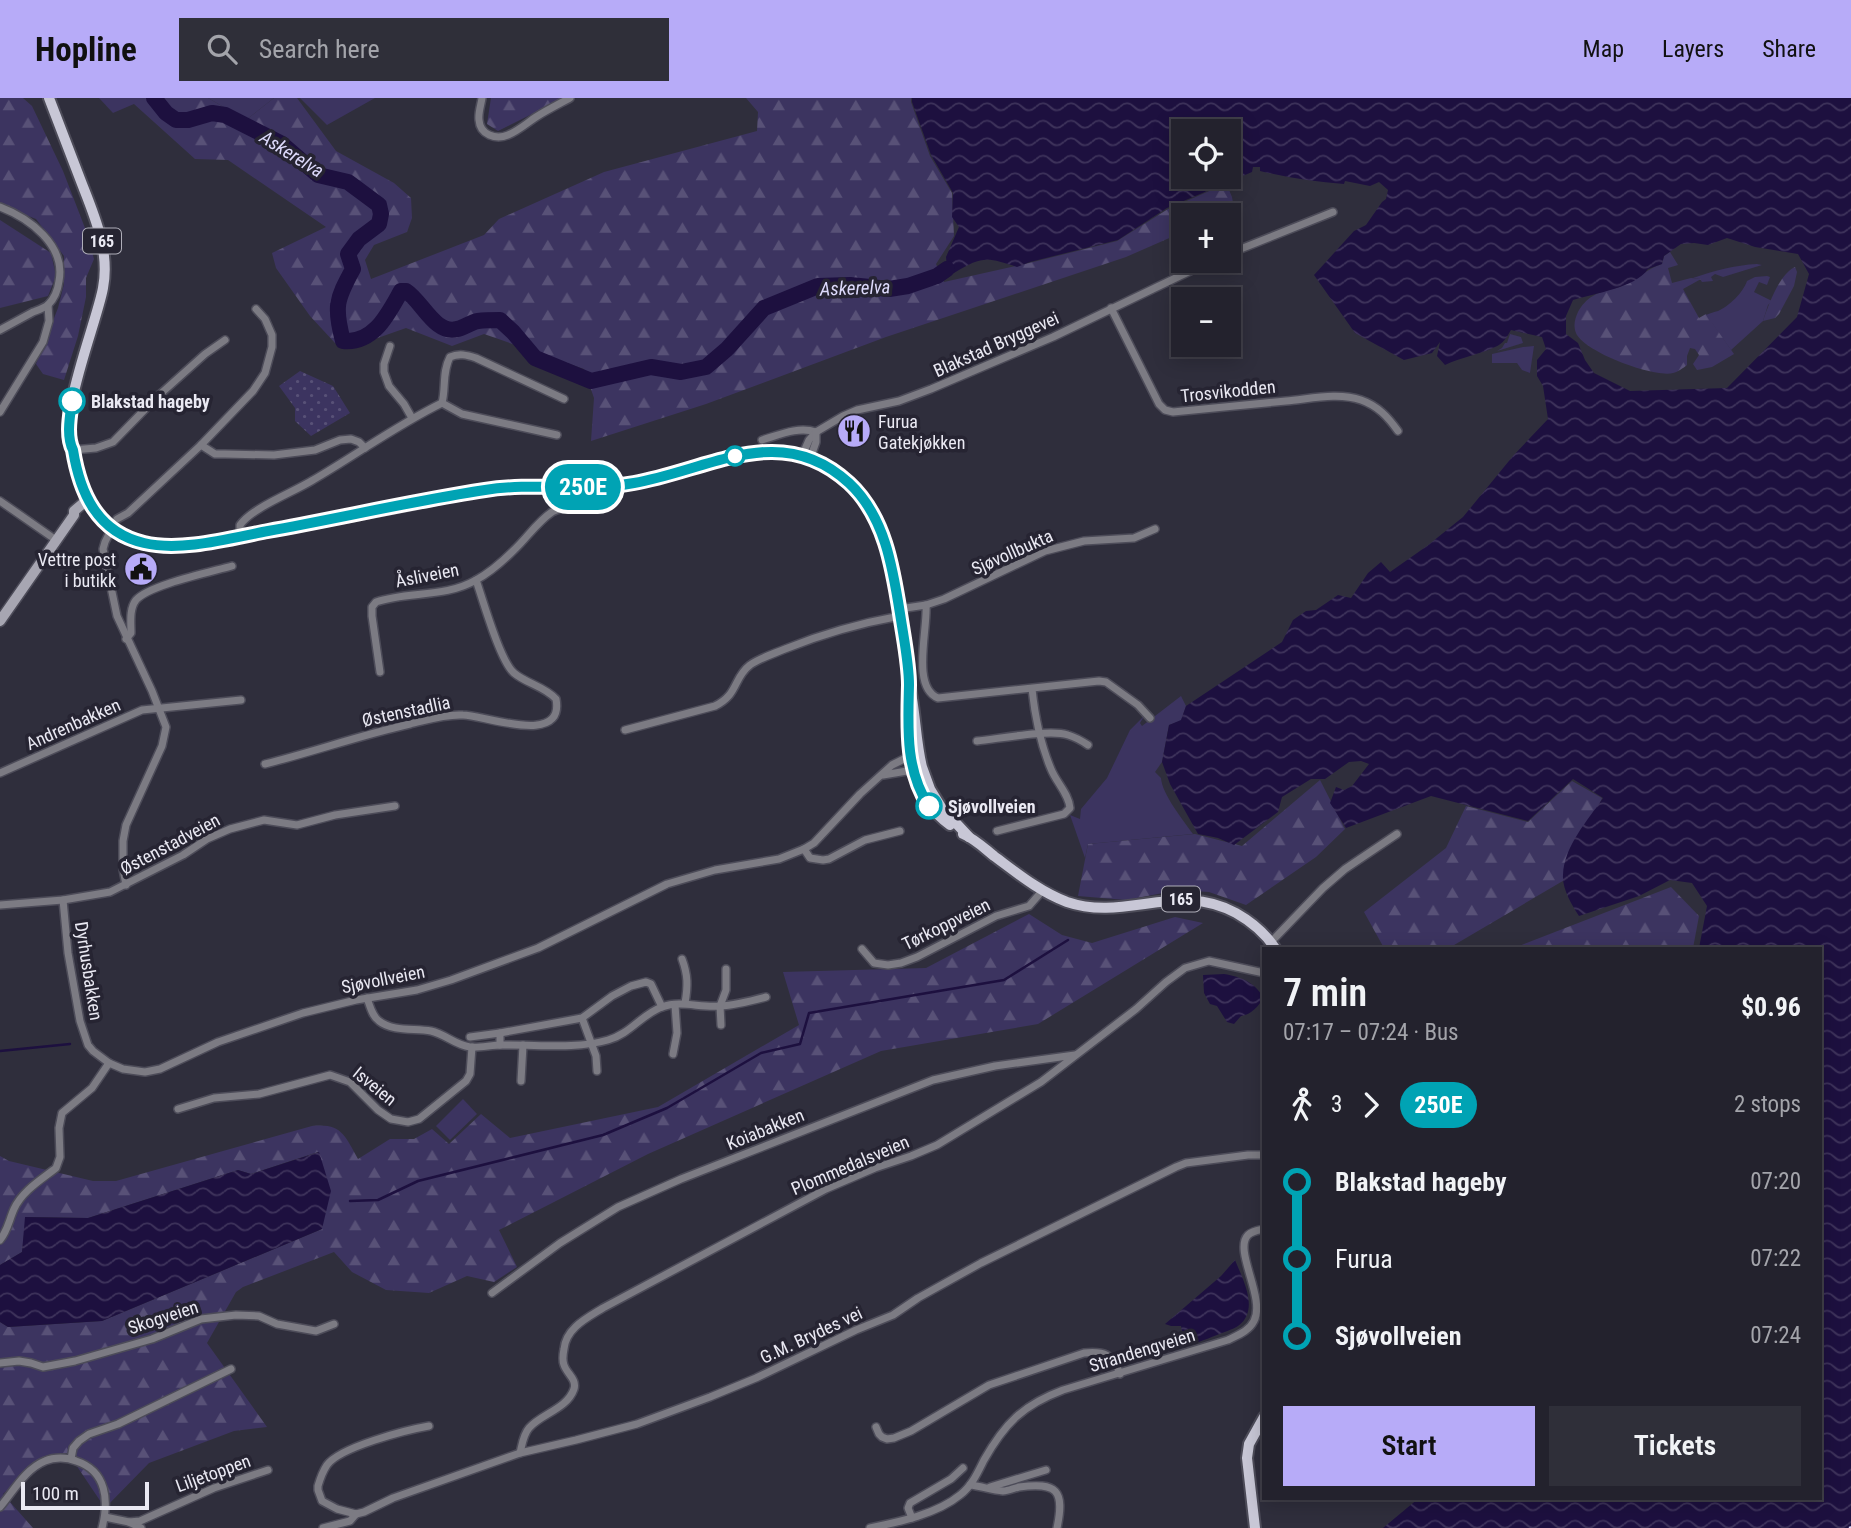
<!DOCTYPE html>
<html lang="en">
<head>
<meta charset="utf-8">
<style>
	:root { --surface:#23222d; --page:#2f2f39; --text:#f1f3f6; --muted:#a3a4aa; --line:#403f49; --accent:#b7abf8 }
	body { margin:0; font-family:"Roboto Condensed",sans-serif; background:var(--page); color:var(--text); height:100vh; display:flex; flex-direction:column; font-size:26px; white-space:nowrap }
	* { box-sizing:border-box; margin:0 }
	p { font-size:23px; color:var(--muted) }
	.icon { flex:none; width:38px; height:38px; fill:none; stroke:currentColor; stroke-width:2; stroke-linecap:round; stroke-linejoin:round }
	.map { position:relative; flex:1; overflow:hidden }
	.drawer { position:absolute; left:1262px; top:849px; width:560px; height:553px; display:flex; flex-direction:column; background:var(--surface); border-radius:0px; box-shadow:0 4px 18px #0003,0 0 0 2px var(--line) }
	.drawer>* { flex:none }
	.badge { padding:0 14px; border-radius:23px; font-size:24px; line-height:46px }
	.buttons { position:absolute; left:1171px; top:21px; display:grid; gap:14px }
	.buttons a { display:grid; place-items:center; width:70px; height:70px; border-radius:0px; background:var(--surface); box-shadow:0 4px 18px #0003,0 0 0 2px var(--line); font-size:35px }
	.scale { position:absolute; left:21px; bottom:18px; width:128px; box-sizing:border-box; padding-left:7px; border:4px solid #eae9f3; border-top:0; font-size:19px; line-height:24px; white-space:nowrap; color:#eae9f3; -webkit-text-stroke:5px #262432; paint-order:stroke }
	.map>.badge { position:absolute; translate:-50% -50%; box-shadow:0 0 0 4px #fff }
	.legs { display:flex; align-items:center; gap:10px; height:77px; padding:0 21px; font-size:23px }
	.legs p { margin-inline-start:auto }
	.headline { display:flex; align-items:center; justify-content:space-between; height:119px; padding:0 21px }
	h1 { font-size:38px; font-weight:600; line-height:52px }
	.button { display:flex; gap:14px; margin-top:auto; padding:14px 21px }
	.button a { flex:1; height:80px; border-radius:0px; background:var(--accent); color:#111; font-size:28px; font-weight:600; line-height:80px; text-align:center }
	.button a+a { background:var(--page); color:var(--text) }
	ul { padding:0 21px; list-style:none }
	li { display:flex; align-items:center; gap:24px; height:77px; font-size:26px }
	li i { display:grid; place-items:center; width:10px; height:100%; margin:0 9px; background:currentColor }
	li i::after { content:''; width:18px; height:18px; margin:-9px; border:5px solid; border-radius:50%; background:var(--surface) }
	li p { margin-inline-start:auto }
	li:first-child i { background:linear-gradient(#0000 50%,currentColor 0) }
	li:last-child i { background:linear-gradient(currentColor 50%,#0000 0) }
	header { display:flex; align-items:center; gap:42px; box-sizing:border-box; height:98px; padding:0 35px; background:var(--accent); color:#111 }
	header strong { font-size:33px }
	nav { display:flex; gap:38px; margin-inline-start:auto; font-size:24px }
	.search { width:490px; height:63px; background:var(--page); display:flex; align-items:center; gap:18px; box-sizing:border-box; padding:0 24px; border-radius:0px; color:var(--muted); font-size:26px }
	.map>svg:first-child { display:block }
</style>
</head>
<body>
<header>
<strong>Hopline</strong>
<div class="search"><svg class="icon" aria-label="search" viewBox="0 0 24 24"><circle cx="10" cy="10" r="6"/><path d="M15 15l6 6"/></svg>Search here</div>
<nav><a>Map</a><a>Layers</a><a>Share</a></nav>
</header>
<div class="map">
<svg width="1851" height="1430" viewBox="0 0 1851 1430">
	<defs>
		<pattern id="forest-firs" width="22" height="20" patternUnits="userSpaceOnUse" patternTransform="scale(1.75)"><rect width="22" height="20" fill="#3c3460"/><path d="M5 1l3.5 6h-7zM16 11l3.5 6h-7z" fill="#585177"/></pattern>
		<pattern id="park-dots" width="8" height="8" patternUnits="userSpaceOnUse" patternTransform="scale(1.75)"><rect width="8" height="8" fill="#3c3460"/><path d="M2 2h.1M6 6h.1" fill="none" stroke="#585177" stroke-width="1.8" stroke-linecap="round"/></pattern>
		<pattern id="water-waves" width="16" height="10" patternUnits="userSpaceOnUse" patternTransform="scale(1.75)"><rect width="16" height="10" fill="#1d103f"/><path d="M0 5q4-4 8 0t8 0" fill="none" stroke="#3e335b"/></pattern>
	</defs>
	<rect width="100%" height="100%" fill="#2f2e3c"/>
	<g fill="#3c3460">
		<path d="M99 0H134V6L113 15Z"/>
		<path d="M208 0H274L246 22Z"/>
		<path d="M300 0H375L327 27Z"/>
		<path d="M1757 166 1762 167 1723 179 1715 176 1711 179 1713 183 1702 184 1700 181 1693 180C1713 173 1735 167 1757 166Z"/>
		<path d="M1767 178 1770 179 1767 187 1759 184 1754 194 1772 203 1768 207 1763 223 1731 252 1706 217C1710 215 1714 214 1718 213 1729 208 1743 195 1747 183L1755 179Z"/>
		<path d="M1510 236 1521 239 1523 245 1497 253 1502 250 1505 245H1507Z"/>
		<path d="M1534 248 1530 275 1522 272 1517 265H1492V256L1523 249Z"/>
		<path d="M1181 598 1186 608 1181 623 1169 627 1162 664 1155 674 1161 680C1162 696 1183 722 1193 736L1088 746 1085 760 1070 717 1080 721 1081 711 1107 680 1130 632 1143 619V620L1140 625 1142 628Z"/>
		<path d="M463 1001 477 1016 450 1042 436 1028Z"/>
	</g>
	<g fill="url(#forest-firs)">
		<path d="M0 0H23L32 8 63 73 85 130 94 161 86 180V199L78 238 64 282 43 276 36 266 58 210 64 186V158L36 121 0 107Z"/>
		<path d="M134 0H208L246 22 274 0H297L336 53 394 85 411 100 412 120 407 134 374 147 365 162 371 181 484 137 499 121 604 74 757 33 758 14 746 0H911V4L930 58 952 95 954 138 936 166 944 184 1029 165 1117 143 1168 111 1223 87H1227L1232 99 1234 111 1221 117H1183V134L1126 159 886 239 706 306 591 343 594 300 584 271 484 236 452 248 406 230 352 249 335 245 310 218 276 170 272 155 326 129 228 62 195 61 134 6Z"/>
		<path d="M491 0H564L498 33 487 26Z"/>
		<path d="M0 122 51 155 56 178 48 198 0 210Z"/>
		<path d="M1670 154 1678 167 1668 170 1672 185 1691 180 1701 181 1683 191 1699 220 1706 216 1734 256 1712 269 1697 272 1693 266 1699 257 1695 251 1690 250 1687 258V267C1683 270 1678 274 1673 275 1654 280 1584 254 1576 235 1573 227 1575 221 1578 214 1581 208 1587 201 1593 198 1602 192 1614 192 1624 187 1637 181 1647 171 1662 166L1664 158Z"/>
		<path d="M1795 169 1797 174 1794 188 1779 216 1775 220 1763 223C1768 208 1780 175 1795 169Z"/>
		<path d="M1320 682 1345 731 1316 759 1246 807 1209 794 1179 792 1126 802 1078 798 1088 746 1195 736 1242 748Z"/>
		<path d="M1572 683 1602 700 1572 773 1573 777 1449 850H1384L1364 814 1446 750 1466 708 1528 724Z"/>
		<path d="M1671 789 1699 818 1693 850H1514Z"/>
		<path d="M1029 816 1062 837 1092 845 1175 819 1203 825 1038 926 881 953 648 1056 499 1132 517 1169 494 1184 467 1178 429 1195 386 1192 352 1174 334 1154 243 1189 236 1194 207 1245 267 1329 234 1333 149 1365 105 1410 68 1355 45 1358 3 1396 33 1430H0V1224L8 1229 102 1223 322 1131 318 1054 251 1076 238 1072 88 1120 26 1119 22 1154 0 1167V1058L9 1063 93 1083H116L312 1028C342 1025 345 1038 358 1061L390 1041H414L432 1031 449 1046 481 1016 510 1040 658 1009 799 927 783 874 926 870Z"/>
	</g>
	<path fill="url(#park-dots)" d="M300 273 333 288 350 315 311 338 295 323V310L279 288Z"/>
	<g fill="url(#water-waves)" fill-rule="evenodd">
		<path d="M912 0H1851V1430H1383L1419 1400H1820V850H1699L1707 808 1692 785 1670 782 1639 798 1579 818C1572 807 1562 791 1563 777 1564 748 1588 722 1603 700L1573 681 1528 723 1431 698 1346 730 1330 705 1336 689 1344 692 1352 688 1369 666 1361 663 1349 664 1325 681H1311L1282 699 1278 714 1234 747 1218 740 1198 736 1170 686 1162 664 1169 627 1181 622 1186 608 1282 544 1293 522 1306 513 1316 512 1338 497 1351 500 1368 475 1381 464 1390 474 1427 448 1463 419 1513 358 1548 321 1543 288 1537 278V262L1546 251 1542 239 1511 232C1507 239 1503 246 1495 249 1479 257 1461 259 1445 267L1437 258 1440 244 1432 255 1404 262 1355 235 1314 177 1354 133 1366 127 1382 104 1386 101 1388 92 1379 84 1370 88 1345 83 1344 86C1316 84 1288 80 1260 73V69H1253L1252 74 1167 110 1118 142 1030 164 1017 169C987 159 982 158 954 175L947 171 946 159 959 129 952 119 953 95 931 57 912 4ZM1228 33V79H1183V33ZM1727 140 1755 149 1798 156 1809 176 1797 219 1727 290 1630 293 1594 275 1585 262 1578 245 1566 236V218L1573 202C1595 195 1635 190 1648 171L1662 166 1664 158 1681 146 1694 145 1708 147Z"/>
		<path d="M1224 876C1242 879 1254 884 1263 899 1260 908 1250 917 1241 918L1234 926 1227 924 1217 908 1210 906 1204 895 1203 877Z"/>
		<path d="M319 1054 331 1093 322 1131 102 1223 8 1229 0 1224V1167L22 1154 25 1119 88 1120 238 1072 251 1076Z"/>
		<path d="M1235 1162C1243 1182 1260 1212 1238 1228 1232 1232 1223 1234 1217 1237 1204 1242 1194 1247 1180 1247L1183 1238 1181 1228H1171L1165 1226 1221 1178Z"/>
	</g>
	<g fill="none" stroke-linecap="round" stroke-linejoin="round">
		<g stroke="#1d103f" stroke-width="2.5">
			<path d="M0 953 70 946"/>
			<path d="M350 1103 378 1102 418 1083 603 1037 667 1010 761 955 800 946 809 915 1004 882 1068 842"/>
		</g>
		<path stroke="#1d103f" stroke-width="16" d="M154 0 166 15 176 22H188L212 15 225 17 282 46 318 77 348 84 379 107 381 116 379 126 359 141 348 156 353 171C336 202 334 209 343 243 374 246 388 216 401 193H406C422 203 435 237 457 231 464 230 471 224 478 223 485 222 493 222 500 222L513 234 535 260 591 283 651 269 681 274 706 269 727 251 764 210 818 188 850 187 889 191 908 188 937 178 947 171"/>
		<path stroke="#dddafb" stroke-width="2" stroke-dasharray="9 7" stroke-linecap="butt" d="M1849 1430 1851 1429"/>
		<g stroke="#4d4c59" stroke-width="10">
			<g id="street">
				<path d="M482 0C481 7 478 15 479 22 480 37 496 42 508 37 518 33 527 25 536 19 547 12 559 6 570 0"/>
				<path d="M0 109C29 120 66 147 59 183 58 191 54 201 48 207 44 210 38 212 33 214 22 220 11 226 0 232"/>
				<path d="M1228 156 1333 114"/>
				<path d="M1111 210 1159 306 1165 312 1173 314C1211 310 1248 307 1286 303 1310 301 1338 294 1361 302 1378 308 1388 319 1398 333"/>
				<path d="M390 248 384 266V274L389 288 404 306 412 320"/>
				<path d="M442 305C446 290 442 274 450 259 459 255 467 257 476 260L564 301"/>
				<path d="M0 314 43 244 49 223 48 207"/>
				<path d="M762 342C779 337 798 328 816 334"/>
				<path d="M201 347 215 356H225L274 357 315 352 340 342 351 341 359 344 365 350"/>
				<path d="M73 352 96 350 113 344 157 299 205 256 225 242"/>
				<path d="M802 358 809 342 816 334 843 318 857 312 899 303 931 291 1053 239 1211 163"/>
				<path d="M810 361 816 344V334"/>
				<path d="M0 403 56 442"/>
				<path d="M117 421 128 415 201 347 253 293 265 275 272 249V237L265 221 256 211"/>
				<path d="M112 430 105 444 103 451 117 518 152 593 166 629 162 648 126 727 123 743V771L126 787"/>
				<path d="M240 438V427C253 409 292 395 313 382 356 357 397 327 442 305L462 316 557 337"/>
				<path d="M926 507C928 531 911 589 938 600L1099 583 1106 584 1138 607 1150 620"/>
				<path d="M899 511 926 507 944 501 1045 453 1084 443 1134 440 1155 431"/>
				<path d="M126 541 131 535C131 525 129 511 136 502 149 487 211 474 232 468"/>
				<path d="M380 574 372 518V509L376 504C408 493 445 500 476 482 489 475 503 463 514 452 527 440 537 424 552 414 565 407 581 410 595 406L599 400 598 389"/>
				<path d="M625 632 715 608C739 596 733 580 750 567 760 560 773 556 785 551 822 536 861 525 900 518"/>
				<path d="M977 643C998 641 1049 631 1068 637 1075 639 1082 643 1088 647"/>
				<path d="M265 666C313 654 361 637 410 626 427 622 445 616 463 617 484 617 565 649 556 601 544 588 527 586 514 575 500 563 483 502 476 482"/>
				<path d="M0 675 142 612 241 602"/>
				<path d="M883 677 913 672 916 669"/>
				<path d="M997 733 1064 716 1070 710C1069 696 1056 684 1051 671 1040 645 1035 619 1032 591"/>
				<path d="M804 751 810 760 823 762 829 761 865 742 900 733"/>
				<path d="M63 802 68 855 80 923 88 947 93 953 109 965 123 971 145 974 160 971 218 944 303 915 356 902 417 892 451 882 538 850 667 786 715 772 779 761 804 751 814 745 860 696 892 667 904 661H913"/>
				<path d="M0 807 63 802 110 794 183 757 207 741 230 731 264 722 297 727 335 717 395 708"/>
				<path d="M1271 844 1323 790 1345 771 1397 736"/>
				<path d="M862 851 874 865 888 867 901 865 917 859 996 818 1029 808 1043 792"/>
				<path d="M682 861C688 877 688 888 685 905"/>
				<path d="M367 900C370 908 372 918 379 923 393 934 414 930 431 933 445 936 455 947 470 949 480 950 491 947 502 947 537 946 573 952 608 942 630 936 642 916 662 909 681 902 700 910 720 908 736 907 751 903 766 899"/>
				<path d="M582 920 596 958 597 973"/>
				<path d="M721 927 720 908 726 892V871"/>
				<path d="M470 939 500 935"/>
				<path d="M500 947V935L582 920 612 898 631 888 646 884 651 886 662 909"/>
				<path d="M673 956 677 935 675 907"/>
				<path d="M521 983 523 947"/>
				<path d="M178 1011 214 1000 259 996 330 977 350 984 378 1012 391 1021 408 1024 419 1021 466 983 470 976 472 949"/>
				<path d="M0 1142C8 1132 9 1122 14 1111 22 1093 42 1081 56 1070L60 1059 59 1030 62 1015 92 990 109 965"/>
				<path d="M492 1195 560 1145 618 1109 681 1081 933 982 995 968 1075 957"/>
				<path d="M0 1265 19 1263 31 1265 43 1269 75 1263 152 1241 201 1221 236 1217 259 1218 277 1226 316 1233 334 1226"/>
				<path d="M429 1328C406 1332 340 1349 327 1367 323 1373 320 1381 318 1388V1392L322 1403 337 1411 356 1416 364 1414 393 1400 520 1355 576 1342 637 1326 710 1299 756 1280 856 1232 893 1217 918 1200 981 1165 1176 1069 1186 1065 1248 1057H1264"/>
				<path d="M876 1329 879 1336 882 1339 887 1341 894 1340 911 1333 989 1287 1084 1255C1104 1253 1113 1256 1120 1276"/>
				<path d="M520 1355C522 1347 523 1337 529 1330 541 1316 567 1311 574 1291 577 1281 567 1276 564 1267 562 1262 563 1256 564 1251 566 1230 587 1220 603 1210L826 1091 875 1070 911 1058 937 1047 1041 984 1136 911 1166 884 1185 870 1209 863 1264 875"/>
				<path d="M71 1361 73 1350 79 1343 89 1336 118 1326 231 1271"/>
				<path d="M970 1387C980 1388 992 1392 1003 1393 1008 1393 1014 1390 1019 1389 1057 1384 1065 1392 1057 1430"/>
				<path d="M990 1389 1046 1372"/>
				<path d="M0 1409C13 1394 25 1371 45 1363 54 1359 67 1359 76 1363 107 1373 109 1403 102 1430"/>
				<path d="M105 1419 129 1424 141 1430"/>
				<path d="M912 1420 908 1410 910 1405 951 1381 963 1370"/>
				<path d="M129 1424 140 1423 214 1390 268 1372"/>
				<path d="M323 1430 350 1423 356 1416"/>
				<path d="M870 1430C899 1424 937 1416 960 1397 972 1388 978 1374 984 1362 1005 1325 1023 1307 1063 1292L1228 1242C1238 1237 1249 1233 1254 1223 1266 1200 1233 1152 1248 1137 1252 1133 1259 1132 1264 1131"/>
			</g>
		</g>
		<g stroke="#4d4c59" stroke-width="13">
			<path id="secondary" d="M0 523 74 417V413L87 402"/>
		</g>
		<g stroke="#4d4c59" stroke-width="14">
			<g id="primary">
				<path d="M49 0C60 29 71 57 82 86 95 119 110 154 103 190 97 224 55 325 73 352 79 391 94 427 134 442 174 456 235 439 276 432 324 423 371 414 418 405 440 400 463 395 486 392 534 385 582 394 629 386 704 373 787 320 852 388 899 437 900 520 909 584 910 592 912 599 913 607 916 628 917 649 922 669L930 691 941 709 969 739"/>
				<path d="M908 620C910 664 912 699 950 727"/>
				<path d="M963 736C975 741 984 750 994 758 1017 775 1040 794 1067 804 1125 824 1179 783 1236 815 1252 824 1265 835 1275 850"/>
				<path d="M1255 1430 1247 1360 1249 1346 1264 1319"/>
			</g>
		</g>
		<use href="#street" stroke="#7c7b83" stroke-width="7"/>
		<use href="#secondary" stroke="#a7a6b2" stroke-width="10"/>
		<use href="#primary" stroke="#c8c7d6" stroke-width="10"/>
	</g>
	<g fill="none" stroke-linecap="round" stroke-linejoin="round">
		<g stroke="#fff" stroke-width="16">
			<path id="line-1" d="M72 303C70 318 66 338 73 352 80 395 97 434 144 445 181 454 231 440 268 433 340 420 413 403 485 392 535 384 585 394 634 385 709 372 781 322 849 385 888 421 894 479 902 528 905 547 909 568 909 587 908 629 905 672 929 708"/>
		</g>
		<use href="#line-1" stroke="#00a3b4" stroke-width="10"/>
	</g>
	<defs>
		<g id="restaurant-disc" transform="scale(1.75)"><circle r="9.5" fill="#b7abf8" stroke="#262432"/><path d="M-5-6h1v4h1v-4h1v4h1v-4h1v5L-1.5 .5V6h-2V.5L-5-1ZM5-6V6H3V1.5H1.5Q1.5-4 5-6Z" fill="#111"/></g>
		<g id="civic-disc" transform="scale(1.75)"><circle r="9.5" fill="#b7abf8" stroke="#262432"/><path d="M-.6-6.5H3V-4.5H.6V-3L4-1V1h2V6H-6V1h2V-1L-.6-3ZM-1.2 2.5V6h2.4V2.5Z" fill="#111"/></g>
	</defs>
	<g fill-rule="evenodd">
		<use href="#restaurant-disc" x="854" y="333"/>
		<use href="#civic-disc" x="141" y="471"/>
	</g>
	<g fill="#fff" stroke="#00a3b4" stroke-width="3.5">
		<circle cx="72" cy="303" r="12"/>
		<circle cx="735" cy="358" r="9"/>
		<circle cx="929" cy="708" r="12"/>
	</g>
	<g text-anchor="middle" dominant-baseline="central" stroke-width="7" stroke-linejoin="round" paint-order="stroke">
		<g fill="#262432" stroke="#afaeb9" stroke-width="2">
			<rect x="83" y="130.5" width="38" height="25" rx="5"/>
			<rect x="1162" y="788.5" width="38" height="25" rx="5"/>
		</g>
		<g font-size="16" font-weight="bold" fill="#eae9f3">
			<text x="102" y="143">165</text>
			<text x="1181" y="801">165</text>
		</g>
		<g font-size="18" fill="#eae9f3" stroke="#262432">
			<text transform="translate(996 246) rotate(-24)">Blakstad Bryggevei</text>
			<text transform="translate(1228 293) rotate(-6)">Trosvikodden</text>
			<text transform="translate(1012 454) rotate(-24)">Sjøvollbukta</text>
			<text transform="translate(427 477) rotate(-11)">Åsliveien</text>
			<text transform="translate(406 613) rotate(-12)">Østenstadlia</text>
			<text transform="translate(73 626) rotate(-24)">Andrenbakken</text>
			<text transform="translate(170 746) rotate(-28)">Østenstadveien</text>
			<text transform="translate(946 826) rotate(-26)">Tørkoppveien</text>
			<text transform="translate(89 873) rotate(81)">Dyrhusbakken</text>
			<text transform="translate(383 881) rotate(-11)">Sjøvollveien</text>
			<text transform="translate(375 988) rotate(39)">Isveien</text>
			<text transform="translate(765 1031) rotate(-22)">Koiabakken</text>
			<text transform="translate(850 1067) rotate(-23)">Plommedalsveien</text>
			<text transform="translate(163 1219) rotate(-18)">Skogveien</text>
			<text transform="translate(811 1237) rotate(-25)">G.M. Brydes vei</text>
			<text transform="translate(1142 1252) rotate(-17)">Strandengveien</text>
			<text transform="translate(213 1375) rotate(-20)">Liljetoppen</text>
		</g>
		<g font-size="18" font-weight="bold" fill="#eae9f3" stroke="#262432" text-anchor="start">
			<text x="91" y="303">Blakstad hageby</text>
			<text x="948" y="708">Sjøvollveien</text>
		</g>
		<g font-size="18" fill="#eae9f3" stroke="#262432" text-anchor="start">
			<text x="878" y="323">Furua<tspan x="878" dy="21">Gatekjøkken</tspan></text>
			<text x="116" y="461" text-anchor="end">Vettre post<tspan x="116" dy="21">i butikk</tspan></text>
		</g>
		<g font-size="19" font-style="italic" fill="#dddafb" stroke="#262432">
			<text transform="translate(292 56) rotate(32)">Askerelva</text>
			<text transform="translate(855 190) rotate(-2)">Askerelva</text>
		</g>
	</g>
</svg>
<div class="buttons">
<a><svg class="icon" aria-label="locate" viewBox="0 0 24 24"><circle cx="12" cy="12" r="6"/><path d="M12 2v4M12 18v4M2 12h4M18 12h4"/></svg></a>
<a>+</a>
<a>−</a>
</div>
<div class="scale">100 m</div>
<b class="badge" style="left:583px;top:389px;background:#00a3b4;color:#fff">250E</b>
<section class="drawer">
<div class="headline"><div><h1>7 min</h1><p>07:17 – 07:24 · Bus</p></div><b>$0.96</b></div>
<div class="legs"><svg class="icon" aria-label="walk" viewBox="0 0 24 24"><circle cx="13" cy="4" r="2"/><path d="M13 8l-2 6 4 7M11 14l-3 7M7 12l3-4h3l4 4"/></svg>3<svg class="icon" aria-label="forward" viewBox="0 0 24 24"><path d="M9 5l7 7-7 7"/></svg><b class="badge" style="background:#00a3b4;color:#fff">250E</b><p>2 stops</p></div>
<ul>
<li><i style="color:#00a3b4"></i><b>Blakstad hageby</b><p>07:20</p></li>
<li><i style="color:#00a3b4"></i><span>Furua</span><p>07:22</p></li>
<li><i style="color:#00a3b4"></i><b>Sjøvollveien</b><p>07:24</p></li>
</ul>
<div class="button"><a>Start</a><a>Tickets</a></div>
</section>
</div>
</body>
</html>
